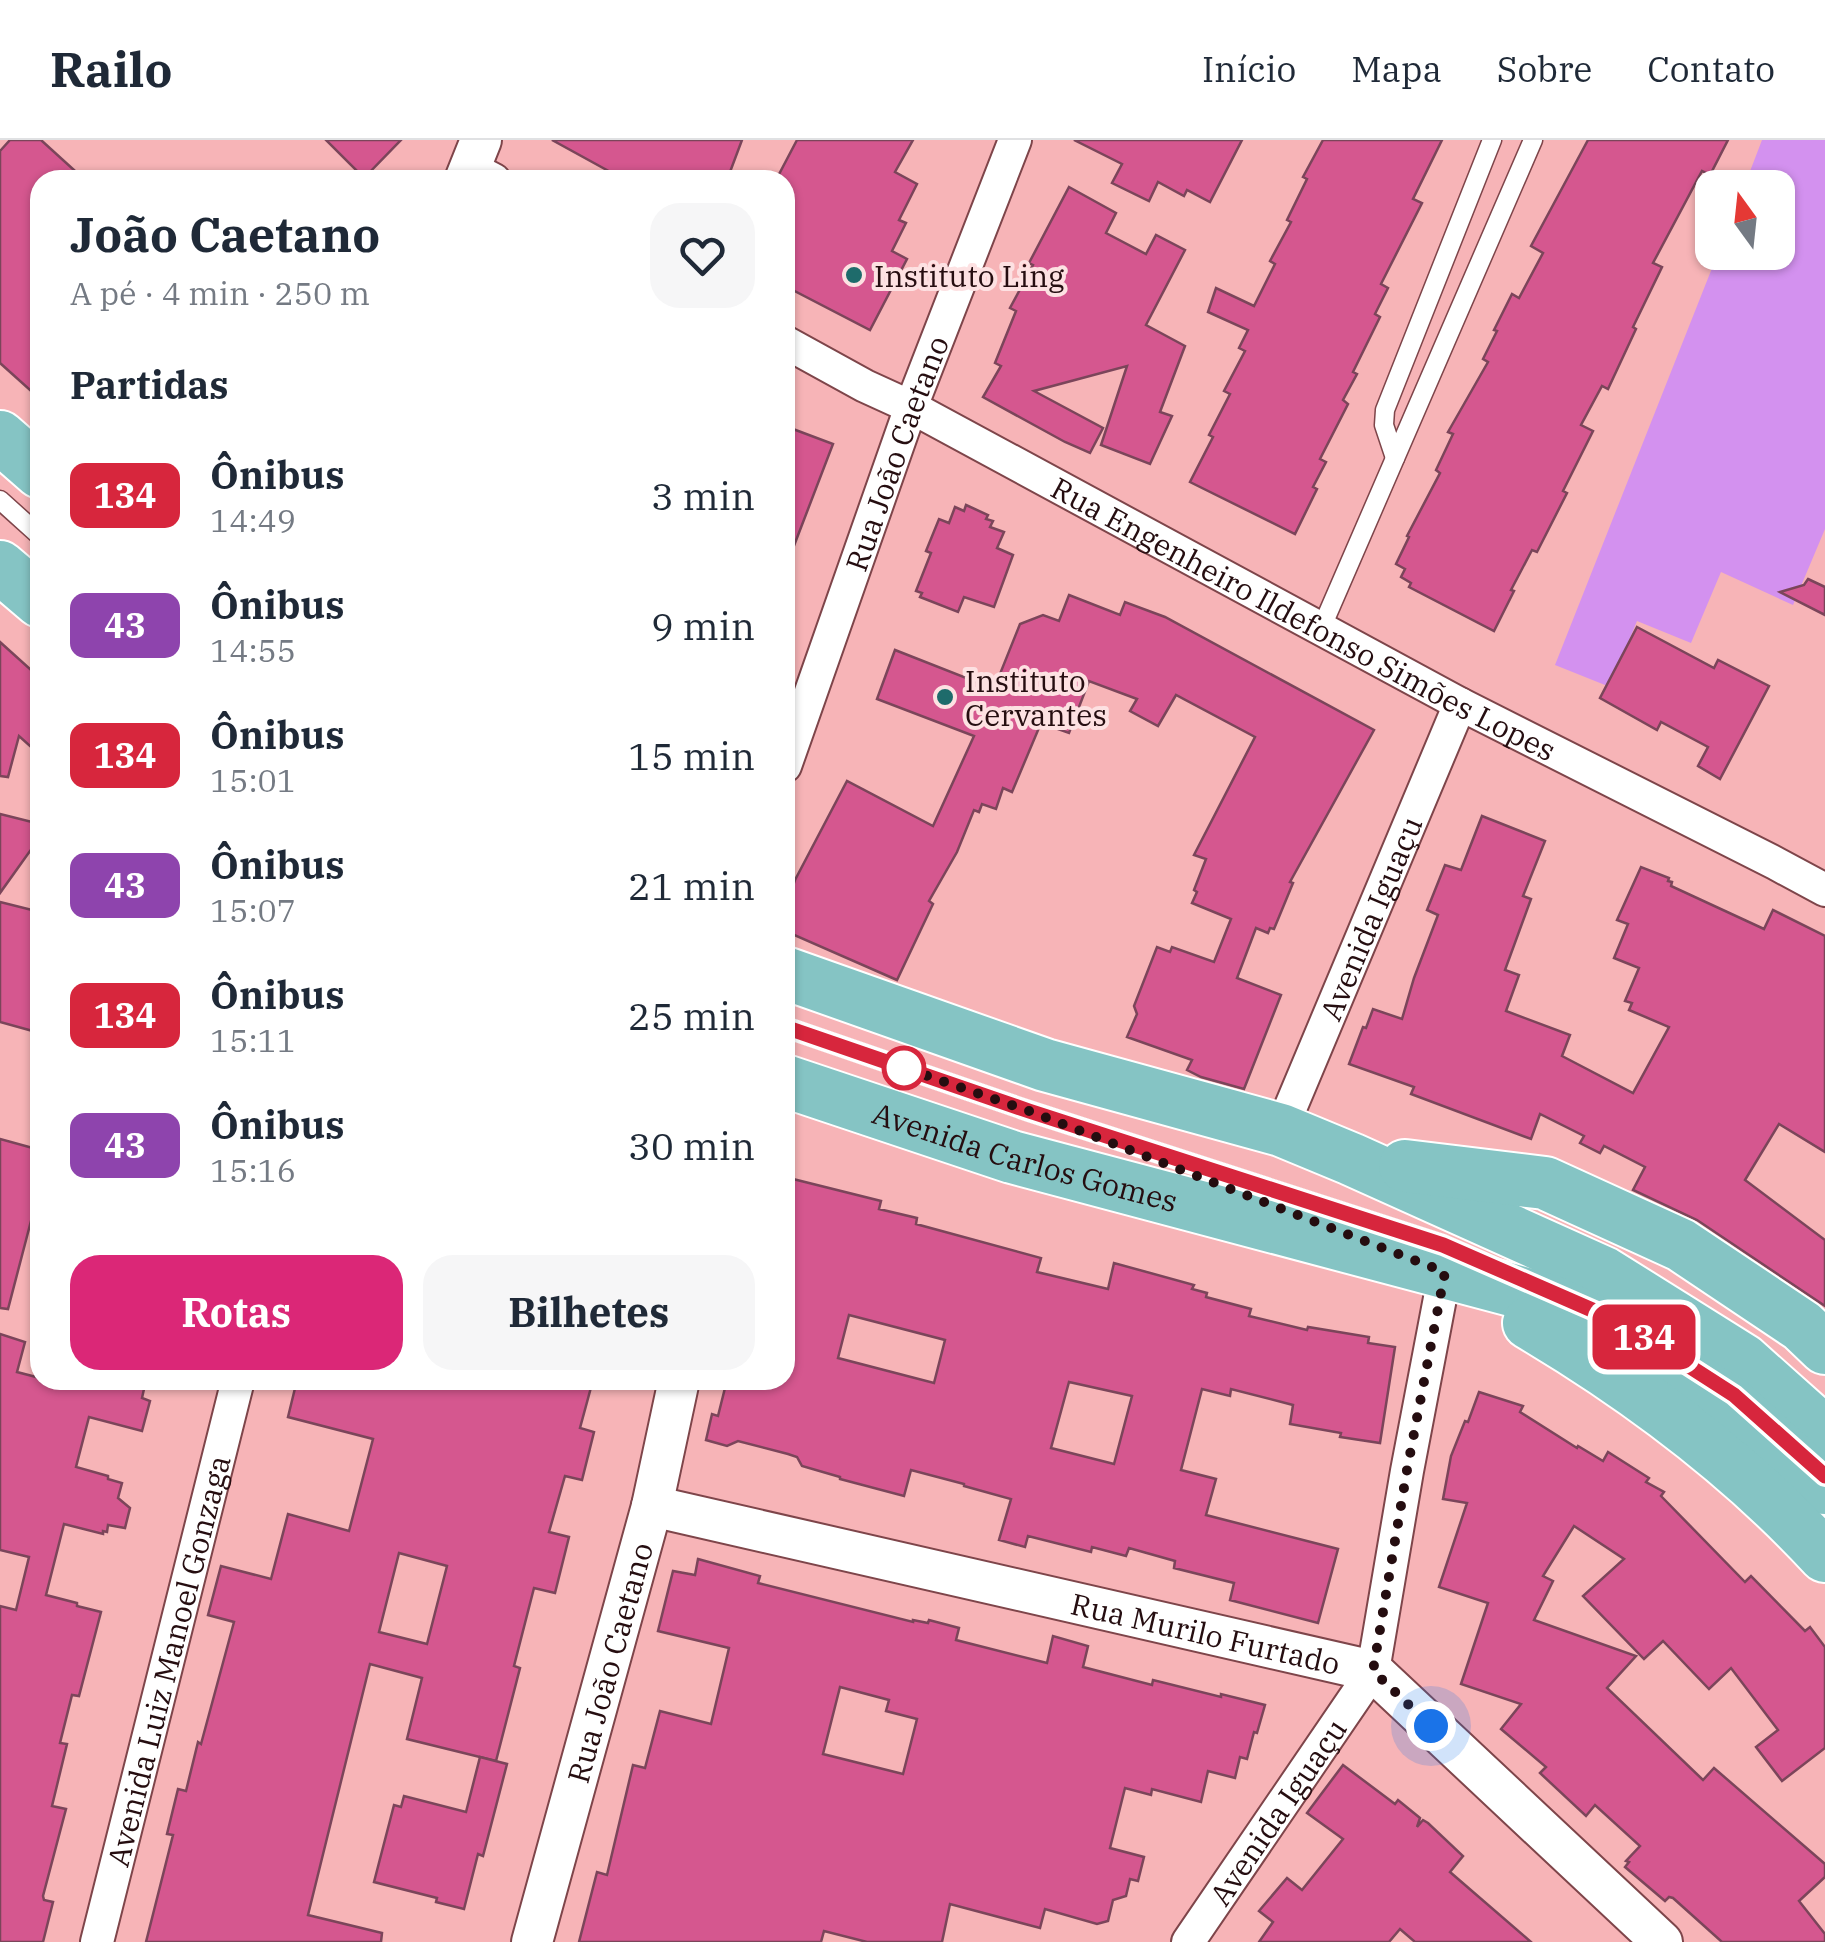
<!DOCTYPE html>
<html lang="pt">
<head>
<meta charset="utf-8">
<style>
	:root { --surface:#fff; --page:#f6f6f7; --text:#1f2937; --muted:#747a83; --line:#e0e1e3; --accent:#db2777 }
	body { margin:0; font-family:"IBM Plex Serif",serif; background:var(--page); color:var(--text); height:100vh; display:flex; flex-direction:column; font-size:38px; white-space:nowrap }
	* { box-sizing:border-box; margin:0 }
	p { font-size:32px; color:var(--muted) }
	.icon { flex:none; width:55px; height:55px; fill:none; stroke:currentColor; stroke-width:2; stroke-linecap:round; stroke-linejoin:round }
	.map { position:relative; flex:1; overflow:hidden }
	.panel { position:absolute; left:30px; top:30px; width:765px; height:1220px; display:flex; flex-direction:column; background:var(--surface); border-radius:30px; box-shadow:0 2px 8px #0004 }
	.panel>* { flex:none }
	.badge { padding:0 20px; border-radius:15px; font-size:35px; line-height:65px }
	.needle { width:65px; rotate:345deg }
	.buttons { position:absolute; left:1695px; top:30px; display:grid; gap:20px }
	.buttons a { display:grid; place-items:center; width:100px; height:100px; border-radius:20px; background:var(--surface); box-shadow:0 2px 8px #0004; font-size:50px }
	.you { position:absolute; width:50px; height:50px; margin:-25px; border:8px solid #fff; border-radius:50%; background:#1a73e8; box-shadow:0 0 0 15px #1a73e833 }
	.map>.badge { position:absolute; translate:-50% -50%; box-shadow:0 0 0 5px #fff }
	h2 { padding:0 40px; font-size:38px; line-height:90px }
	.round { display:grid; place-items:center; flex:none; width:105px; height:105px; border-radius:30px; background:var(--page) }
	.summary { display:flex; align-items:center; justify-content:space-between; height:170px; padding:0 40px }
	h1 { font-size:48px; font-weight:800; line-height:75px }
	.cta { display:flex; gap:20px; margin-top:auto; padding:20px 40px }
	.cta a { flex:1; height:115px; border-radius:30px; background:var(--accent); color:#fff; font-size:40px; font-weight:800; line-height:115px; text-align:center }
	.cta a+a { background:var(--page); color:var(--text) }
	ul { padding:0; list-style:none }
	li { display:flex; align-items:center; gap:30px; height:130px; padding:0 40px }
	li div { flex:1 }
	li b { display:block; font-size:38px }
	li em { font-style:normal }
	li .badge { min-width:110px; font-weight:700; text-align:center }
	header { display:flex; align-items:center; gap:60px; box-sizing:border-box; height:140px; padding:0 50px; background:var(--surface); border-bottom:2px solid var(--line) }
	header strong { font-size:48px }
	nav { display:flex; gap:55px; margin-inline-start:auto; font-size:35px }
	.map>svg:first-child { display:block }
</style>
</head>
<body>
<header>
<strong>Railo</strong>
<nav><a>Início</a><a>Mapa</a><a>Sobre</a><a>Contato</a></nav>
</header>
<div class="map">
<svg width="1825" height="1802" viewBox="0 0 1825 1802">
	<rect width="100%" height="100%" fill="#f7b4b7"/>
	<path fill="#d391ef" d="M1762 0H1825V389L1793 465 1721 432 1691 503 1637 481 1610 547 1555 525 1718 113 1778 112V48L1744 47Z"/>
	<g fill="#d5578f" stroke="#7b455a" stroke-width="2.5" fill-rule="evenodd">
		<path d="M10 0H41L85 40H40V259L0 223V11Z"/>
		<path d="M326 0H401L364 38Z"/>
		<path d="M552 0H742L727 40H625Z"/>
		<path d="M797 0H913L895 32 917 44 899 80 906 83 892 111 907 119 870 190 785 146V40H776Z"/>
		<path d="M1074 0H1242L1210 62 1187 50 1184 56 1158 42 1149 61 1112 43 1122 24Z"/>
		<path d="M1323 0H1442L1413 59 1422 63 1381 144 1388 148 1375 174 1380 177 1353 232 1357 234 1343 260 1348 264 1320 319 1326 322 1313 347 1317 349 1295 394 1190 342 1213 297 1209 295 1230 254 1224 251 1245 211 1239 208 1248 190 1208 172 1216 148 1254 166 1275 124 1270 121 1291 82 1287 80 1307 39 1303 37Z"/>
		<path d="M1588 0H1728L1710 35 1702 31 1653 123 1662 127 1633 187 1636 189 1608 249 1602 246 1581 285 1593 291 1563 351 1567 353 1537 412 1532 410 1511 450 1514 451 1494 491 1409 447 1411 443 1401 437 1405 429 1396 424 1409 397 1407 396 1440 333 1436 330 1453 294 1448 292 1488 222 1483 219 1497 191 1494 190 1512 154 1519 158 1543 113 1531 106Z"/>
		<path d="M1069 47 1116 73 1106 93 1146 114 1156 95 1185 110 1146 185 1185 206 1160 272 1172 276 1150 324 1101 305 1127 226 1034 251 1103 288 1090 313 1065 302 983 257 1001 226 995 223 1016 171 1010 168 1033 125 1029 123Z"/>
		<path d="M785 286 833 304 787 424H785Z"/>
		<path d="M966 365 988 375 986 379 993 381 990 387 1004 392 997 408 1013 415 994 467 964 457 958 472 920 457 922 453 916 451 931 413 926 411 939 379 949 383 955 367 964 371Z"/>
		<path d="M1808 439 1825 447V475L1780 452 1804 445Z"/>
		<path d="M1069 455 1120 475 1125 462 1165 477 1374 590 1290 742 1293 743 1274 789 1270 788 1268 793 1256 788 1237 838 1281 855 1244 949 1201 937 1187 930 1192 920 1127 897 1137 874 1134 866 1157 807 1170 812 1172 807 1214 822 1231 779 1192 763 1197 752 1194 750 1206 719 1194 715 1255 597 1176 555 1158 586 1130 571 1137 559 1089 541 1069 593 1041 583 1012 652 1003 648 996 669 982 664 979 672 974 670 957 712 929 761 933 764 897 840 785 791V768L795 740 847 641 933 686 974 596 877 559 895 510 994 549 1020 484 1043 475 1059 481Z"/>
		<path d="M1637 487 1714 528 1718 520 1769 546 1720 639 1698 626 1708 607 1661 582 1657 590 1600 558Z"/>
		<path d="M0 502 40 538V615L19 596 8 637 0 636Z"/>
		<path d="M0 674 40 684V718L30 711 0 753Z"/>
		<path d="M1482 676 1545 701 1523 756 1531 759 1505 830 1519 835 1506 871 1570 895 1562 916 1633 953 1669 887 1629 870 1632 863 1625 861 1639 828 1614 818 1628 784 1617 780 1641 727 1669 738 1668 741 1672 742 1671 746 1764 789 1773 770 1825 796V1012L1779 984 1745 1040 1825 1100V1166L1697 1080 1633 1050 1645 1027 1604 1006 1600 1013 1580 1003 1584 996 1540 974 1531 999 1411 954 1414 947 1349 924 1363 887 1366 888 1373 869 1402 879 1414 838 1438 775 1427 770 1445 725 1461 730Z"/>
		<path d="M0 762 40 772V893L0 882Z"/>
		<path d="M0 999 40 1010V1083L31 1081 8 1169 0 1168Z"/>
		<path d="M785 1037 881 1061 879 1069 917 1078 916 1084 1041 1118 1037 1132 1108 1149 1114 1123 1194 1145 1192 1149 1207 1153 1206 1157 1251 1169 1249 1176 1307 1190 1308 1187 1369 1197 1368 1203 1395 1207 1380 1303 1340 1297 1341 1293 1290 1284 1293 1265 1231 1249 1230 1256 1202 1249 1181 1330 1216 1339 1206 1375 1338 1409 1318 1483 1230 1460 1234 1443 1174 1428 1175 1421 1129 1408 1126 1416 1092 1407 1091 1412 1028 1396 1025 1407 999 1400 1011 1359 964 1346V1344L911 1330 904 1356 840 1339V1337L802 1326 797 1317 788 1314 738 1301 727 1306 706 1300 712 1274 718 1276 727 1240H785ZM849 1175 945 1200 934 1243 838 1218ZM1069 1242 1132 1256 1114 1324 1051 1308Z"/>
		<path d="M0 1194 25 1202 17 1232 40 1238V1240H146L142 1258 150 1261 142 1291 89 1277 76 1327 108 1336V1339L122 1343 118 1358 130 1368 125 1388 108 1385 107 1392 103 1391V1394L64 1384 46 1455 77 1463V1466L101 1472 79 1556 72 1555 60 1603 67 1604 52 1666 66 1669 43 1756 44 1760 53 1762 43 1802H0V1466L16 1470 29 1417 0 1410Z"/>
		<path d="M297 1240H593L580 1288 594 1292 582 1340 565 1336 549 1392 569 1397 555 1453 534 1448 514 1526 520 1528 496 1621 407 1599 422 1538 370 1524 308 1775 382 1793 381 1802H146L173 1695 167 1694 178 1649 186 1651 198 1602 201 1604 234 1482 208 1475 221 1426 271 1439 288 1374 349 1391 373 1299 288 1277ZM399 1413 447 1426 427 1504 379 1492Z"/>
		<path d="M1479 1252 1523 1266 1520 1272 1577 1308 1578 1306 1603 1321 1608 1312 1649 1338 1646 1342 1664 1352 1661 1356 1745 1442 1751 1436 1805 1491 1810 1487 1825 1507V1608L1782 1641 1756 1607 1778 1590 1731 1528 1709 1549 1663 1501 1644 1519 1583 1456 1624 1419 1574 1386 1543 1436 1553 1441 1534 1480 1636 1516 1607 1548 1703 1640 1714 1628 1825 1724V1737L1799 1761 1825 1794V1802H1722L1673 1758 1669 1757 1665 1761 1625 1727 1629 1722 1626 1721 1640 1706 1595 1665 1586 1676 1540 1633 1546 1627 1501 1589 1521 1564 1461 1544 1488 1463 1439 1447 1467 1363 1443 1359 1451 1316 1465 1281 1468 1282Z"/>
		<path d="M698 1419 760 1436 758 1443 913 1482V1480L928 1483 929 1480 959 1488 956 1500 1047 1523 1053 1496 1088 1506 1083 1527 1152 1545 1153 1540 1221 1557V1554L1265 1565 1257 1593 1254 1592 1247 1619 1240 1617 1235 1638 1208 1631 1201 1662 1152 1649 1151 1655 1125 1648 1110 1708 1144 1717 1138 1741 1130 1739 1126 1756 1113 1760 1108 1781 1097 1784 1045 1769 1040 1788 950 1764 942 1802H867L824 1791 821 1802H579L597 1732 607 1735 633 1625 645 1628 660 1571 711 1584 729 1508 658 1491 673 1431 695 1435ZM840 1547 889 1560 886 1571 917 1579 903 1634 823 1614Z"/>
		<path d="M480 1617 507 1624 483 1716 478 1714 464 1769 436 1762 437 1758 374 1742 394 1665 401 1667 404 1656 466 1672Z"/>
		<path d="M1343 1625 1395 1664 1398 1660 1420 1678 1417 1687 1423 1680 1428 1683 1463 1716 1450 1732 1531 1802H1415L1400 1789 1389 1802H1259L1273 1782 1259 1771 1287 1738 1302 1750 1343 1699 1307 1673Z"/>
	</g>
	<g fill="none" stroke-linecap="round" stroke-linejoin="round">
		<g stroke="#7e454a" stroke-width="21">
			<g id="service">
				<path d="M1395 318 1384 285 1385 270 1492 0"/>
				<path d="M0 360 40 396"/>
				<path d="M1321 489 1533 0"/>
				<path d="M785 887 1029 971 1443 1105 1461 1113"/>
			</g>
		</g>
		<g stroke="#7e454a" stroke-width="36">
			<g id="minor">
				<path d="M471 28 494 40"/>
				<path id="s1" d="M785 202 865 246 911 267 1460 564 1775 723 1825 750"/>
				<path id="s2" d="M785 626 911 267 1015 0"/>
				<path id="s3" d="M1281 990 1460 564"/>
				<path id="s4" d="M97 1802 238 1240"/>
				<path id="s5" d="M1188 1802 1373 1531 1407 1331 1445 1132"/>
			</g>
		</g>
		<g stroke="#7e454a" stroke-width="44">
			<g id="tertiary">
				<path d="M465 40 481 0"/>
				<path id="s6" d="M652 1366 1373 1531 1662 1802"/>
				<path id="s7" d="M532 1802 652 1366 679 1240"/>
			</g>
		</g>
		<g stroke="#fff" stroke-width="56">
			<g id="primary">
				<path d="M0 297 40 332"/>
				<path d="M0 427 40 461"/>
				<path d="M785 833 1045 925 1281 990 1351 1019 1604 1133 1743 1220 1825 1293"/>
				<path id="s8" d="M785 941 1012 1017 1549 1160 1632 1199 1731 1263 1825 1348"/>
				<path d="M1405 1026 1545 1043 1681 1105 1802 1186 1825 1208"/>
				<path d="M1529 1183C1637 1247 1739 1323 1825 1416"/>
			</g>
		</g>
		<use href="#service" stroke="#fff" stroke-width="18"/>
		<use href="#minor" stroke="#fff" stroke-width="32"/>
		<use href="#tertiary" stroke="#fff" stroke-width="40"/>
		<use href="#primary" stroke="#85c4c4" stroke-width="52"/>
	</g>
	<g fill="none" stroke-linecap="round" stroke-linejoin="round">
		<g stroke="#fff" stroke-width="22">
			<path id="line" d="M785 887 1029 971 1443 1105 1622 1183 1734 1255 1825 1336"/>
		</g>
		<use href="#line" stroke="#d7263d" stroke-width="15"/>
		<path stroke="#250d10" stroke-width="10" stroke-dasharray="0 18" d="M904 928 890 923 1029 971 1445 1132 1407 1330 1373 1531 1431 1586"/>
	</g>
	<g fill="#1e6b6b" stroke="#fde1e2" stroke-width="4">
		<circle cx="854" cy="135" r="10"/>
		<circle cx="945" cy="557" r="10"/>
	</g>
	<circle fill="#fff" stroke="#d7263d" stroke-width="5" cx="904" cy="928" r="20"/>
	<g text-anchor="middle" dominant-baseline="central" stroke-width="8" stroke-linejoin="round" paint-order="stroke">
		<g font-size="30" fill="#250d10" stroke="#fde1e2" text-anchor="start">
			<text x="874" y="135">Instituto Ling</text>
			<text x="965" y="540">Instituto<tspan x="965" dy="34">Cervantes</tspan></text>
		</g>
		<g font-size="30" fill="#250d10" stroke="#fde1e2">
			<text stroke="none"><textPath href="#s2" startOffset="332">Rua João Caetano</textPath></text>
			<text stroke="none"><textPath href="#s1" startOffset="588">Rua Engenheiro Ildefonso Simões Lopes</textPath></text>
			<text stroke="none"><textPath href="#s3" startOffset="230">Avenida Iguaçu</textPath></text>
			<text stroke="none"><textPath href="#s8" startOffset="252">Avenida Carlos Gomes</textPath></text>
			<text stroke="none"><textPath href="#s6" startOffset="568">Rua Murilo Furtado</textPath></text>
			<text stroke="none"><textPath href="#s4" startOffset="290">Avenida Luiz Manoel Gonzaga</textPath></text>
			<text stroke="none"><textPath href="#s7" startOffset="290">Rua João Caetano</textPath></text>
			<text stroke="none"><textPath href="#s5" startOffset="158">Avenida Iguaçu</textPath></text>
		</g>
	</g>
</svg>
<div class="buttons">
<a><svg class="needle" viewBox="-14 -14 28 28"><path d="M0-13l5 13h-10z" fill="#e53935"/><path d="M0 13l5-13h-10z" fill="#747a83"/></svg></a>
</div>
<div class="you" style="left:1431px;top:1586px"></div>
<b class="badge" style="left:1644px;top:1197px;background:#d7263d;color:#fff">134</b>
<section class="panel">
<div class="summary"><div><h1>João Caetano</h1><p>A pé · 4 min · 250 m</p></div><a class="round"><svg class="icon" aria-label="heart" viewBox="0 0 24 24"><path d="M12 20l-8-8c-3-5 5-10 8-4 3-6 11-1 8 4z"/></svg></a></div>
<h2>Partidas</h2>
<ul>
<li><span class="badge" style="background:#d7263d;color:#fff">134</span><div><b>Ônibus</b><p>14:49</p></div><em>3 min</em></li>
<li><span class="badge" style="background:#8e44ad;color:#fff">43</span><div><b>Ônibus</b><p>14:55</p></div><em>9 min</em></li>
<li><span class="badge" style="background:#d7263d;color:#fff">134</span><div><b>Ônibus</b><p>15:01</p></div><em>15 min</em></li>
<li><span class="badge" style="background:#8e44ad;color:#fff">43</span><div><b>Ônibus</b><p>15:07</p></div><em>21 min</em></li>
<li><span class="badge" style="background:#d7263d;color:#fff">134</span><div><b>Ônibus</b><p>15:11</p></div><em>25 min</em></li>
<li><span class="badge" style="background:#8e44ad;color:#fff">43</span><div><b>Ônibus</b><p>15:16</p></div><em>30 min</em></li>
</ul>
<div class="cta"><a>Rotas</a><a>Bilhetes</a></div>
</section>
</div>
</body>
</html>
